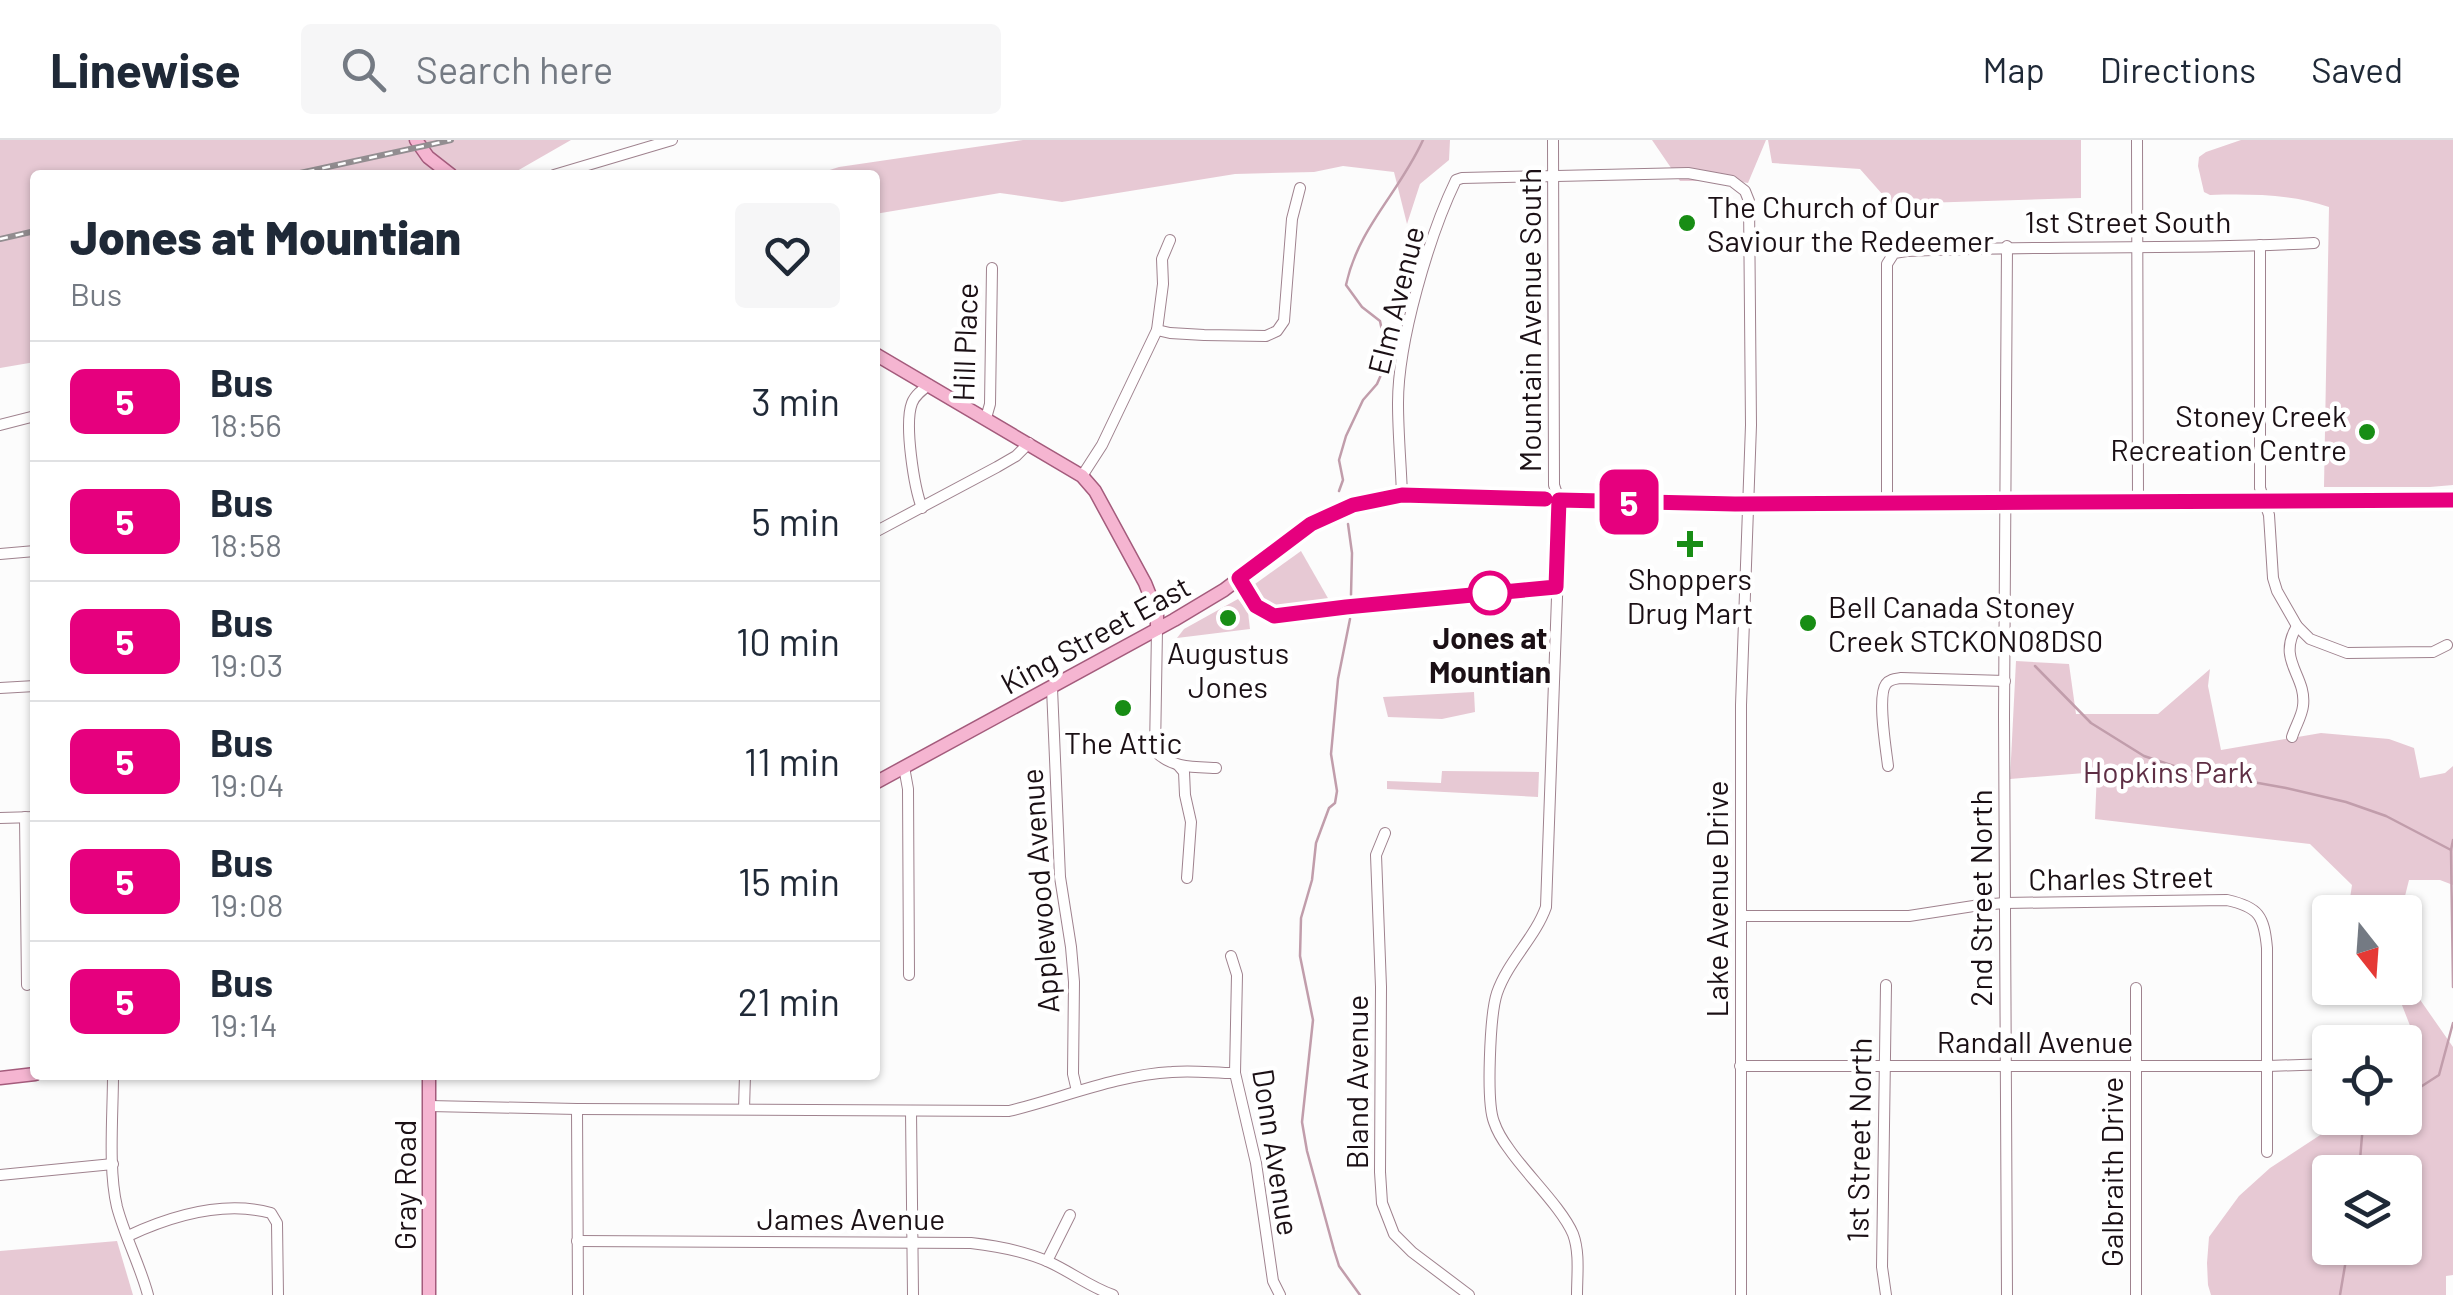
<!DOCTYPE html>
<html lang="en">
<head>
<meta charset="utf-8">
<style>
	:root { --surface:#fff; --page:#f6f6f7; --text:#1f2937; --muted:#747a83; --line:#e0e1e3 }
	body { margin:0; font-family:Barlow,sans-serif; background:var(--page); color:var(--text); height:100vh; display:flex; flex-direction:column; font-size:38px; white-space:nowrap }
	* { box-sizing:border-box; margin:0 }
	p { font-size:32px; color:var(--muted) }
	.icon { flex:none; width:55px; height:55px; fill:none; stroke:currentColor; stroke-width:2; stroke-linecap:round; stroke-linejoin:round }
	.map { position:relative; flex:1; overflow:hidden }
	.details { position:absolute; left:30px; top:30px; width:850px; height:910px; display:flex; flex-direction:column; background:var(--surface); border-radius:10px; box-shadow:0 2px 8px #0004 }
	.details>* { flex:none }
	.badge { padding:0 20px; border-radius:15px; font-size:35px; line-height:65px }
	.needle { width:65px; rotate:163deg }
	.tools { position:absolute; left:2312px; top:755px; display:grid; gap:20px }
	.tools a { display:grid; place-items:center; width:110px; height:110px; border-radius:10px; background:var(--surface); box-shadow:0 2px 8px #0004; font-size:50px }
	.map>.badge { position:absolute; translate:-50% -50%; box-shadow:0 0 0 5px #fff }
	.round { display:grid; place-items:center; flex:none; width:105px; height:105px; border-radius:10px; background:var(--page) }
	.overview { display:flex; align-items:center; justify-content:space-between; height:170px; padding:0 40px }
	h1 { font-size:48px; font-weight:800; line-height:75px }
	ul { padding:0; list-style:none }
	li { display:flex; align-items:center; gap:30px; height:120px; padding:0 40px; border-top:2px solid var(--line) }
	li div { flex:1 }
	li b { display:block; font-size:38px }
	li em { font-style:normal }
	li .badge { min-width:110px; font-weight:700; text-align:center }
	header { display:flex; align-items:center; gap:60px; box-sizing:border-box; height:140px; padding:0 50px; background:var(--surface); border-bottom:2px solid var(--line) }
	header strong { font-size:48px }
	nav { display:flex; gap:55px; margin-inline-start:auto; font-size:35px }
	.search { width:700px; height:90px; background:var(--page); display:flex; align-items:center; gap:25px; box-sizing:border-box; padding:0 35px; border-radius:10px; color:var(--muted); font-size:38px }
	.map>svg:first-child { display:block }
</style>
</head>
<body>
<header>
<strong>Linewise</strong>
<div class="search"><svg class="icon" aria-label="search" viewBox="0 0 24 24"><circle cx="10" cy="10" r="6"/><path d="M15 15l6 6"/></svg>Search here</div>
<nav><a>Map</a><a>Directions</a><a>Saved</a></nav>
</header>
<div class="map">
<svg width="2453" height="1155" viewBox="0 0 2453 1155">
	<rect width="100%" height="100%" fill="#fcfcfc"/>
	<g fill="#e7c9d4" fill-rule="evenodd">
		<path d="M0 0H571L510 35H35V222L0 228Z"/>
		<path d="M1023 0H1450L1449 20 1420 44 1407 84 1394 32 1343 26 1314 32 1235 34 1062 62 1000 53 875 74V35H814L839 27Z"/>
		<path d="M1652 0H1766L1748 43 1736 41H1680Z"/>
		<path d="M1768 0H2081V58L1891 64 1860 29 1772 23Z"/>
		<path d="M2241 0H2453V345L2430 347H2324L2329 67C2291 54 2250 54 2210 55L2204 52 2198 26 2199 17 2206 12Z"/>
		<path d="M1301 411 1329 460 1270 467 1258 453 1255 444Z"/>
		<path d="M1238 459 1248 472 1250 489 1177 498 1184 489Z"/>
		<path d="M2016 521 2069 524 2076 574H2158L2210 529 2208 546 2221 610 2321 593 2389 599 2414 608 2420 638 2445 633 2453 626V745L2440 740H2409L2404 760V772H2348L2352 745 2310 704 2095 679 2097 632 2010 639Z"/>
		<path d="M1474 552 1475 572 1442 579 1388 577 1383 557Z"/>
		<path d="M1442 631 1539 632 1538 657 1387 649V641L1441 643Z"/>
		<path d="M2405 810 2407 841 2453 907V1135L2446 1136V1155H2211L2208 1145 2207 1123 2209 1097 2239 1056 2270 1028 2346 978H2405V933L2408 931 2416 901 2400 860 2342 853V848H2405ZM2330 1032H2405V1108H2330Z"/>
		<path d="M117 1101 133 1155H0V1111Z"/>
	</g>
	<g fill="none" stroke-linecap="round" stroke-linejoin="round">
		<g stroke="#c19dab" stroke-width="2.5">
			<path d="M1339 351 1343 340 1339 320 1346 296 1363 260 1377 244 1384 228 1385 205 1380 181 1362 167 1346 145C1358 88 1399 53 1423 0"/>
			<path d="M1348 384 1352 413 1351 455"/>
			<path d="M1350 479 1338 539 1331 614 1337 651 1335 663 1329 668 1316 703 1312 740 1301 778 1300 816 1313 880 1302 982 1307 1011 1334 1110 1339 1126 1360 1155"/>
			<path d="M2035 526 2091 583 2144 616 2186 630 2286 648 2346 662 2386 676 2451 710"/>
			<path d="M2453 700 2451 710 2453 847"/>
			<path d="M2405 957 2439 935 2453 883"/>
			<path d="M2359 1032 2363 984 2373 978"/>
			<path d="M2340 1155 2348 1108"/>
		</g>
		<g stroke="#9f828e" stroke-width="12">
			<g id="minor">
				<path d="M1553 0 1554 345 1559 360 1560 373 1546 767C1535 798 1508 821 1497 853 1490 874 1486 962 1494 982 1497 991 1503 1001 1509 1009 1526 1034 1562 1068 1573 1094 1580 1113 1577 1135 1577 1155"/>
				<path d="M2137 0 2138 361"/>
				<path d="M554 35 672 0"/>
				<path d="M2260 105V348L2269 375 2273 438 2277 451 2297 486 2310 499 2347 513 2433 512 2447 505"/>
				<path d="M2007 106 2004 576 2007 1155"/>
				<path d="M1157 190 1163 144 1162 119 1170 100"/>
				<path d="M986 278 990 264 992 128"/>
				<path d="M0 285 35 276"/>
				<path d="M1082 336 1102 305 1157 190 1170 193 1204 195 1266 196 1277 191 1284 181 1292 79 1300 48"/>
				<path d="M1402 355C1401 325 1398 294 1398 263 1398 201 1429 96 1456 40L1462 38 1688 33 1732 41 1745 51 1749 61 1751 285 1741 565V1155"/>
				<path d="M1887 363V124L1894 113 1907 111C2042 105 2178 110 2314 103"/>
				<path d="M922 368C914 347 904 284 912 263 915 255 922 250 929 245"/>
				<path d="M875 392 997 327 1016 316 1029 303"/>
				<path d="M0 414 35 411"/>
				<path d="M1239 438C1264 483 1268 477 1316 471"/>
				<path d="M1357 466 1556 447"/>
				<path d="M1157 489 1155 611C1171 628 1193 627 1216 628"/>
				<path d="M0 548 35 546"/>
				<path d="M1052 548 1060 737 1071 807 1074 842 1073 934 1077 951"/>
				<path d="M2292 597C2295 587 2302 576 2303 566 2307 535 2276 521 2297 486"/>
				<path d="M1178 625 1184 632 1185 655 1191 682 1187 738"/>
				<path d="M1888 626C1886 609 1877 556 1886 544 1890 539 1895 539 1901 538L2005 541"/>
				<path d="M904 627 908 649 909 835"/>
				<path d="M25 677 27 845"/>
				<path d="M0 678 35 677"/>
				<path d="M1385 693 1376 715 1381 847 1380 1032 1382 1063 1394 1094 1412 1112 1469 1155"/>
				<path d="M1741 776H1909L1980 765 2005 763 2227 760C2259 767 2264 776 2267 808V1012"/>
				<path d="M1231 816 1237 835 1235 933 1256 1023 1273 1141 1280 1155"/>
				<path d="M1886 845 1882 1127 1886 1155"/>
				<path d="M1740 926H2268L2330 924"/>
				<path d="M113 935C113 975 108 1029 117 1067 125 1097 140 1125 148 1155"/>
				<path d="M429 966 577 969 1009 971C1063 958 1116 935 1172 932 1193 930 1214 933 1235 933"/>
				<path d="M577 969 578 1155"/>
				<path d="M744 969 745 935"/>
				<path d="M911 971 913 1155"/>
				<path d="M0 1035 113 1024"/>
				<path d="M128 1096C171 1076 223 1060 271 1073L277 1083 278 1155"/>
				<path d="M577 1101 971 1103C997 1106 1025 1111 1049 1122 1071 1132 1090 1147 1113 1155"/>
				<path d="M1047 1121 1070 1075"/>
				<path d="M2136 1155V848"/>
			</g>
		</g>
		<g stroke="#a45b7c" stroke-width="15">
			<g id="major">
				<path d="M416 0 428 17 451 35"/>
				<path d="M875 214 1082 336 1095 351 1145 443 1157 473V489"/>
				<path d="M875 643 1174 480 1224 450 1311 384 1353 365 1402 355 1735 364 2453 360"/>
				<path d="M0 938 35 934"/>
				<path d="M429 1155V935"/>
			</g>
		</g>
		<use href="#minor" stroke="#fff" stroke-width="10"/>
		<use href="#major" stroke="#f5b5d1" stroke-width="12"/>
		<g stroke="#928d90" stroke-width="6">
			<g id="rail">
				<path d="M291 35 451 0"/>
				<path d="M0 99 35 91"/>
			</g>
		</g>
		<use href="#rail" stroke="#fff" stroke-width="2.5" stroke-dasharray="8" stroke-linecap="butt"/>
	</g>
	<g fill="none" stroke-linecap="round" stroke-linejoin="round">
		<g stroke="#fff" stroke-width="22">
			<path id="line" d="M1545 359 1402 355 1353 365 1311 384 1239 438 1256 466 1274 476 1346 467 1556 447 1559 360 1735 364 2453 360"/>
		</g>
		<use href="#line" stroke="#e6007e" stroke-width="15"/>
	</g>
	<g fill="#188d15" stroke="#fff" stroke-width="4">
		<circle cx="1687" cy="83" r="10"/>
		<circle cx="2367" cy="292" r="10"/>
		<path d="M1685 389h10v10h10v10h-10v10h-10v-10h-10v-10h10z"/>
		<circle cx="1228" cy="478" r="10"/>
		<circle cx="1808" cy="483" r="10"/>
		<circle cx="1123" cy="568" r="10"/>
	</g>
	<circle fill="#fff" stroke="#e6007e" stroke-width="5" cx="1490" cy="453" r="20"/>
	<g text-anchor="middle" dominant-baseline="central" stroke-width="9" stroke-linejoin="round" paint-order="stroke">
		<g font-size="30" fill="#1b1015" stroke="#fff">
			<text x="1707" y="66" text-anchor="start">The Church of Our<tspan x="1707" dy="34">Saviour the Redeemer</tspan></text>
			<text x="2347" y="275" text-anchor="end">Stoney Creek<tspan x="2347" dy="34">Recreation Centre</tspan></text>
			<text x="1690" y="438">Shoppers<tspan x="1690" dy="34">Drug Mart</tspan></text>
			<text x="1828" y="466" text-anchor="start">Bell Canada Stoney<tspan x="1828" dy="34">Creek STCKON08DS0</tspan></text>
			<text x="1228" y="512">Augustus<tspan x="1228" dy="34">Jones</tspan></text>
			<text x="1123" y="602">The Attic</text>
		</g>
		<g font-size="30" fill="#1b1015" stroke="#fff">
			<text x="2128" y="81">1st Street South</text>
			<text transform="translate(1395 160) rotate(-76)">Elm Avenue</text>
			<text transform="translate(1529 180) rotate(-90)">Mountain Avenue South</text>
			<text transform="translate(964 202) rotate(-88)">Hill Place</text>
			<text transform="translate(1095 494) rotate(-29)">King Street East</text>
			<text transform="translate(2121 737) rotate(-1)">Charles Street</text>
			<text transform="translate(1039 751) rotate(-94)">Applewood Avenue</text>
			<text transform="translate(1980 758) rotate(-90)">2nd Street North</text>
			<text transform="translate(1716 759) rotate(-90)">Lake Avenue Drive</text>
			<text x="2035" y="901">Randall Avenue</text>
			<text transform="translate(1356 942) rotate(-90)">Bland Avenue</text>
			<text transform="translate(1858 1000) rotate(-89)">1st Street North</text>
			<text transform="translate(1277 1012) rotate(81)">Donn Avenue</text>
			<text transform="translate(2111 1032) rotate(-90)">Galbraith Drive</text>
			<text transform="translate(404 1045) rotate(-90)">Gray Road</text>
			<text x="851" y="1078">James Avenue</text>
		</g>
		<g font-size="30" font-weight="bold" fill="#1b1015" stroke="#fff">
			<text x="1490" y="497">Jones at<tspan x="1490" dy="34">Mountian</tspan></text>
		</g>
		<g font-size="30" fill="#5e2e44" stroke="#fff">
			<text x="2168" y="631">Hopkins Park</text>
		</g>
	</g>
</svg>
<div class="tools">
<a><svg class="needle" viewBox="-14 -14 28 28"><path d="M0-13l5 13h-10z" fill="#e53935"/><path d="M0 13l5-13h-10z" fill="#747a83"/></svg></a>
<a><svg class="icon" aria-label="locate" viewBox="0 0 24 24"><circle cx="12" cy="12" r="6"/><path d="M12 2v4M12 18v4M2 12h4M18 12h4"/></svg></a>
<a><svg class="icon" aria-label="layers" viewBox="0 0 24 24"><path d="M12 4l9 5-9 5-9-5zM3 14l9 5 9-5"/></svg></a>
</div>
<b class="badge" style="left:1629px;top:362px;background:#e6007e;color:#fff">5</b>
<section class="details">
<div class="overview"><div><h1>Jones at Mountian</h1><p>Bus</p></div><a class="round"><svg class="icon" aria-label="heart" viewBox="0 0 24 24"><path d="M12 20l-8-8c-3-5 5-10 8-4 3-6 11-1 8 4z"/></svg></a></div>
<ul>
<li><span class="badge" style="background:#e6007e;color:#fff">5</span><div><b>Bus</b><p>18:56</p></div><em>3 min</em></li>
<li><span class="badge" style="background:#e6007e;color:#fff">5</span><div><b>Bus</b><p>18:58</p></div><em>5 min</em></li>
<li><span class="badge" style="background:#e6007e;color:#fff">5</span><div><b>Bus</b><p>19:03</p></div><em>10 min</em></li>
<li><span class="badge" style="background:#e6007e;color:#fff">5</span><div><b>Bus</b><p>19:04</p></div><em>11 min</em></li>
<li><span class="badge" style="background:#e6007e;color:#fff">5</span><div><b>Bus</b><p>19:08</p></div><em>15 min</em></li>
<li><span class="badge" style="background:#e6007e;color:#fff">5</span><div><b>Bus</b><p>19:14</p></div><em>21 min</em></li>
</ul>
</section>
</div>
</body>
</html>
